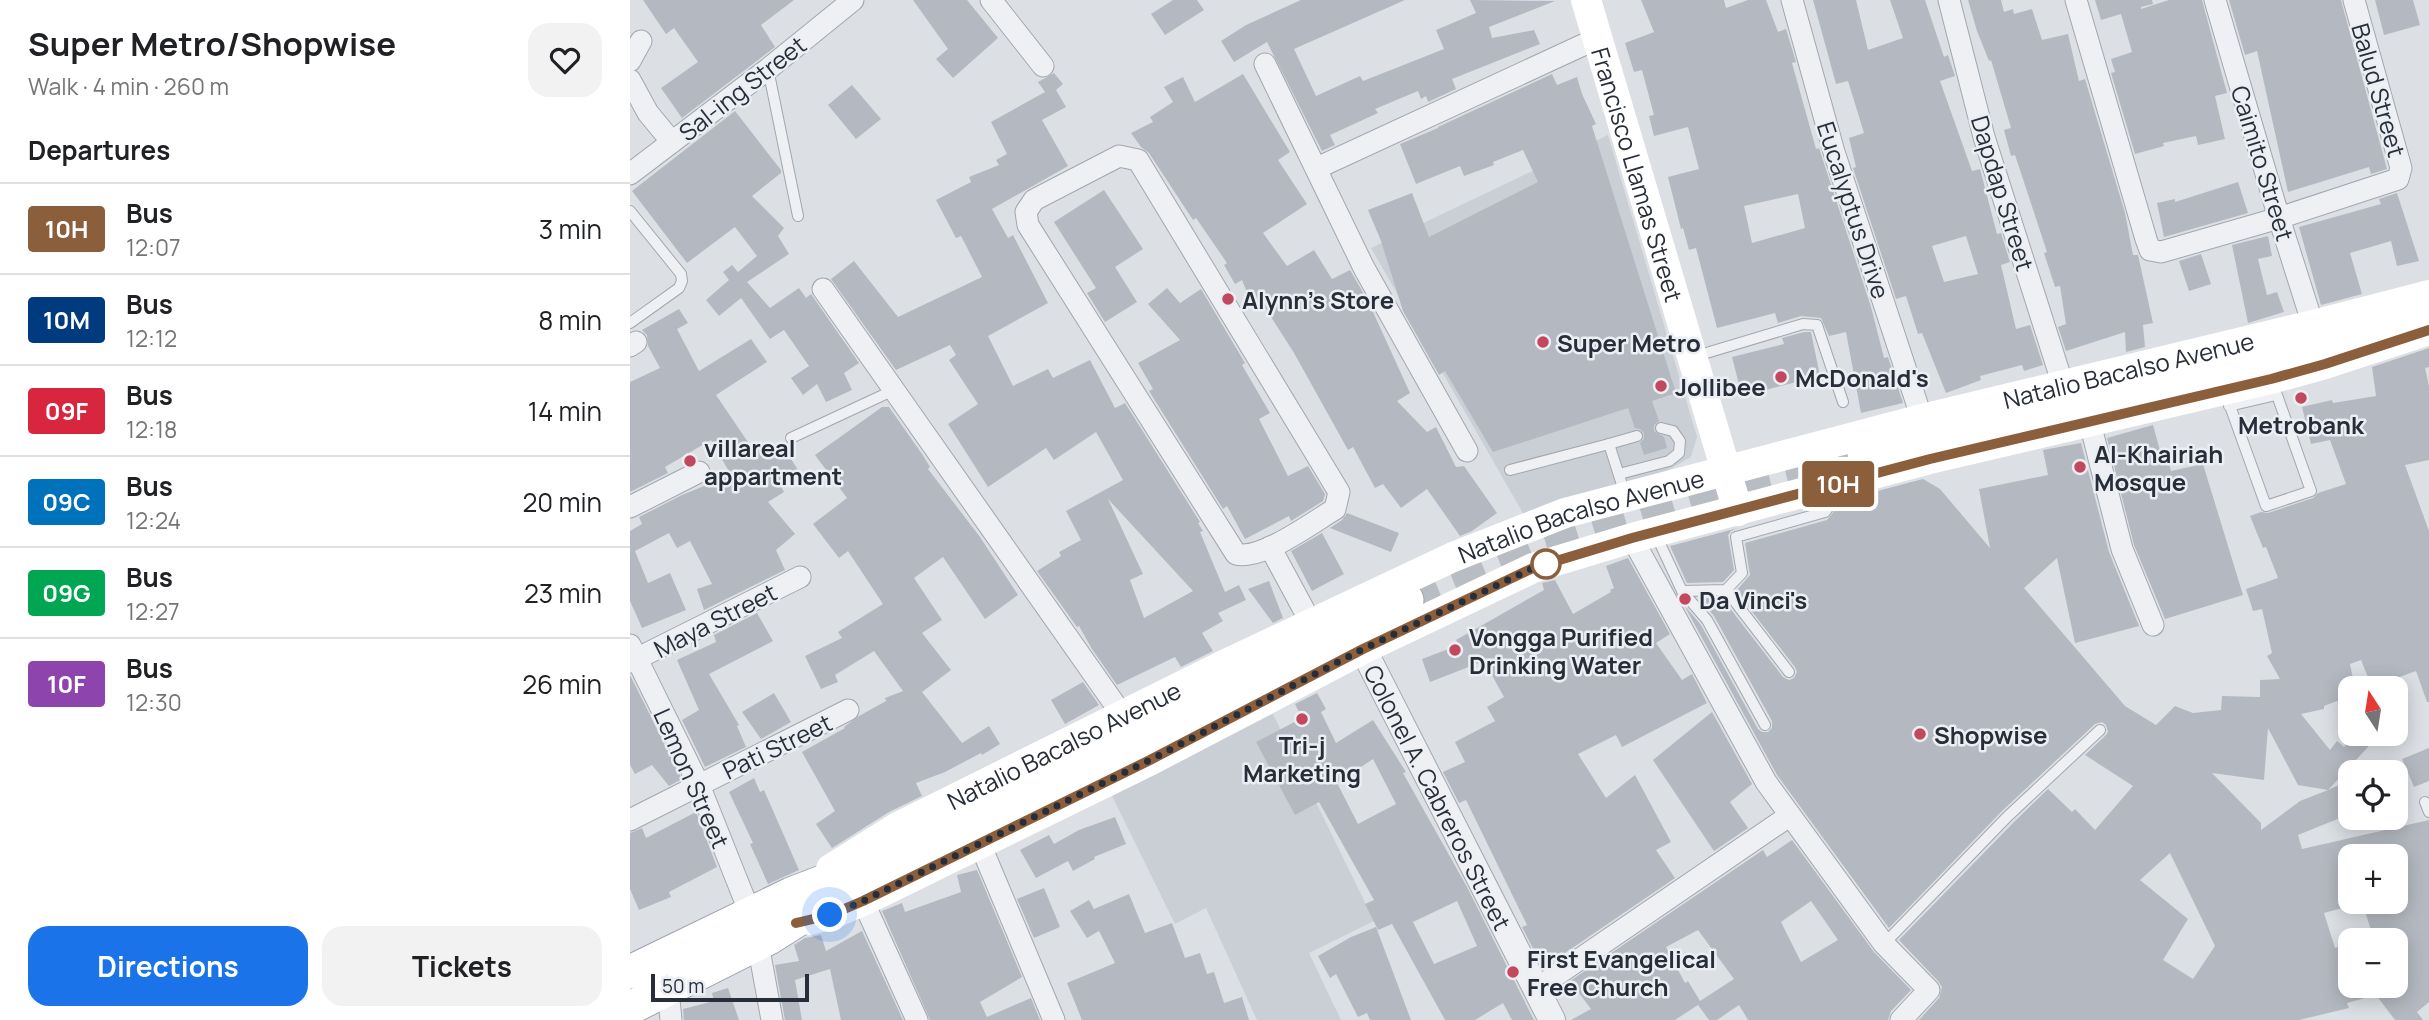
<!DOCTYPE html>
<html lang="en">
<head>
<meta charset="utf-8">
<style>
	:root { --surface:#fff; --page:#f2f2f2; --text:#202124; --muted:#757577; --line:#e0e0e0; --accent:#1a73e8 }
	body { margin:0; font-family:Manrope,sans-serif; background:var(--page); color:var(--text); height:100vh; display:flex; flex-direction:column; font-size:26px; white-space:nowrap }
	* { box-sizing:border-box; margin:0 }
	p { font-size:23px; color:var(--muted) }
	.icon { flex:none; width:38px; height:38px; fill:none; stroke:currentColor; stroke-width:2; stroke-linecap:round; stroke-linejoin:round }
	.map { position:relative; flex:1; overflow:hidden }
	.sheet { display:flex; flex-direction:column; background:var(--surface); width:630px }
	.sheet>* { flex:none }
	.badge { padding:0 14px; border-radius:5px; font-size:24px; line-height:46px }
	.needle { width:46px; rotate:348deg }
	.controls { position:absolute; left:1708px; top:676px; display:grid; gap:14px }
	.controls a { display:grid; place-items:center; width:70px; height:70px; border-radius:14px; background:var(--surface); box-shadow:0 4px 18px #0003; font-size:35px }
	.scale { position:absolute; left:21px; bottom:18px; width:158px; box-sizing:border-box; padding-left:7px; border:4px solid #272e3a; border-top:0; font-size:19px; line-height:24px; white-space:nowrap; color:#272e3a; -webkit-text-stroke:5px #ebeef3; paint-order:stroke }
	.you { position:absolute; width:35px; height:35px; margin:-18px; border:5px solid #fff; border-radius:50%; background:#1a73e8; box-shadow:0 0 0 10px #1a73e833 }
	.map>.badge { position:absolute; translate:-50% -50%; box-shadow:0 0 0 4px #fff }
	h2 { padding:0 28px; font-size:26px; line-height:63px }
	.round { display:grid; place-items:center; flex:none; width:74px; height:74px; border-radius:21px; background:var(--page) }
	.head { display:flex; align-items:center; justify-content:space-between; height:119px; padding:0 28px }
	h1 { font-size:33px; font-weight:700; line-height:52px }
	.primary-button { display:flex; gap:14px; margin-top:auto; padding:14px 28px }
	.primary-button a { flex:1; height:80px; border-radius:21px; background:var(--accent); color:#fff; font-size:28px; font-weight:700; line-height:80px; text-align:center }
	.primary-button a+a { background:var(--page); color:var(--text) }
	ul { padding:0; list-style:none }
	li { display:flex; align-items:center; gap:21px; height:91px; padding:0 28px; border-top:2px solid var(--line) }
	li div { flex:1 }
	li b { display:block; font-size:26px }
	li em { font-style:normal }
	li .badge { min-width:77px; font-weight:700; text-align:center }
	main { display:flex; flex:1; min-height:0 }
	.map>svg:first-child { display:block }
</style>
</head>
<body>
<main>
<section class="sheet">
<div class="head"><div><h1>Super Metro/Shopwise</h1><p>Walk · 4 min · 260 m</p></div><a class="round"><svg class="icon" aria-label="heart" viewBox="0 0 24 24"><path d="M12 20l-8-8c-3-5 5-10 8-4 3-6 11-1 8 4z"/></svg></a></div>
<h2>Departures</h2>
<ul>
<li><span class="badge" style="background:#8b5e3c;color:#fff">10H</span><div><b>Bus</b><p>12:07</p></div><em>3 min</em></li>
<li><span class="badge" style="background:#003b80;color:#fff">10M</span><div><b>Bus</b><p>12:12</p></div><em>8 min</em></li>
<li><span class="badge" style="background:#d7263d;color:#fff">09F</span><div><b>Bus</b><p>12:18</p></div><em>14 min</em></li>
<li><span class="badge" style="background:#0072bc;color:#fff">09C</span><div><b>Bus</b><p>12:24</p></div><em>20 min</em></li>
<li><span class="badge" style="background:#00a651;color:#fff">09G</span><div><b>Bus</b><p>12:27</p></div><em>23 min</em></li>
<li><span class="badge" style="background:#8e44ad;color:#fff">10F</span><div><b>Bus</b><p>12:30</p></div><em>26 min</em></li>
</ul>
<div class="primary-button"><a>Directions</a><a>Tickets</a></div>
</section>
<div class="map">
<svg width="1799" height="1020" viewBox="0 0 1799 1020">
	<rect width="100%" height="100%" fill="#dce0e5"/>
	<g fill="#cacfd6">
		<path d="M978 135 1067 437 1061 457 1031 474 894 515 741 248Z"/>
		<path d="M643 714 744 921 679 953 711 1020H627L576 908 545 924 482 796Z"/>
	</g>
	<g fill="#b4b9c1" fill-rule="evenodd">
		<path d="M13 0H164L131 25 145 47 52 118 31 88 68 62 44 28 36 34Z"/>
		<path d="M283 0H337L368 38 323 78 306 59 318 49Z"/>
		<path d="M543 0H567L574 10 535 35 521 14Z"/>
		<path d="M671 0H775L664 49 686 96 730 76 733 81 814 49 806 30 846 13 840 0 925 1 859 27 862 38 904 30 910 44 822 79 826 89 798 102 796 96 791 99 788 91 745 109 748 113 700 135 705 145 692 151 637 42 604 62 591 41 616 25Z"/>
		<path d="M1011 0H1094L1096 8 1118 0H1136L1148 32 1156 29 1166 62 1162 63 1186 149 1189 148 1241 307 1254 358 1258 357 1273 403 1231 413 1216 332 1199 336 1191 318 1171 316 1148 323 1145 313 1087 328 1066 248 1059 250 1053 228 1051 229 1038 177 1069 169 1058 127 1024 136 1019 116 1024 115 1012 70 1004 72 995 43 1024 32ZM1168 194 1175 228 1122 243 1114 206Z"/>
		<path d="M1183 0H1226L1238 50 1273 38 1260 0H1295L1314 57 1318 55 1325 76 1310 81 1342 171 1350 169 1367 234 1371 233 1380 262 1371 265 1386 329 1400 325 1413 365 1394 371 1392 365 1350 376 1351 380 1316 393 1292 333 1288 334 1276 296 1266 299 1223 168 1226 167 1219 138 1234 133 1218 81 1206 84ZM1336 236 1348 274 1314 282 1302 246Z"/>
		<path d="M1338 0H1371L1374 12 1383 9 1384 14 1402 9 1412 40 1438 34 1449 81 1455 79 1495 213 1503 255H1508L1523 323 1513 325 1515 347 1496 352 1495 332 1436 351 1428 327 1436 324 1430 286 1425 287 1414 253 1417 252 1385 155 1381 156 1374 130 1381 128 1361 60 1359 61 1347 31Z"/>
		<path d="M1465 0H1522L1523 4 1511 7V9L1539 0H1572L1597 93 1585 96 1595 139 1568 145 1566 136 1533 143 1534 146 1505 154 1481 73 1485 72 1481 59 1502 52 1491 14 1471 20Z"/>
		<path d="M1599 0H1711L1757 169 1741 174 1739 167 1658 192 1627 51 1615 55Z"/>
		<path d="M1745 0H1783L1790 25 1754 35Z"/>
		<path d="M424 73 433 84 426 90 436 107 412 120 438 166 362 209 378 238 383 235 418 303 358 336 383 386 418 369 423 378 460 360 485 408 495 403 570 522 568 523 573 531 570 532 595 592 609 585 616 600 588 613 593 621 572 633 583 651 551 667 545 657 487 685 462 649 449 626 447 627 407 571 431 556 429 552 451 540 436 511 493 480 466 432 424 460 416 448 358 487 318 424 348 404 319 360 326 355 320 345 266 370 201 279 224 261 268 317 352 277 331 236 326 238 306 200 341 182 339 177 369 165 366 160 377 154 361 122 415 92 408 82ZM478 499 563 591 514 618 500 580 513 574Z"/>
		<path d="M613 74 660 152 648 160 677 204 633 233 657 266 684 250 702 279 720 270 738 301 780 393 767 401 797 432 806 427 826 467 834 466 867 513 842 531 830 536 797 489 771 508 753 484 745 488 723 447 718 450 664 353 631 301 622 305 612 280 605 284 594 265 597 263 566 218 563 220 519 153 511 147 501 133 523 122 520 117 543 102 534 87 553 77 565 102Z"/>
		<path d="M922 74 927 85 947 77 952 94 966 124 962 126 1046 393 1022 401 1029 421 1024 425V431L1034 437 1037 448 1014 455 1010 443 1014 439V433L1010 429 1005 428 998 408 863 452 815 371 809 375 773 311 751 241 738 210 782 193 799 237 908 182 893 150 863 162 864 165 834 176 830 166 786 184 770 144 808 128V127Z"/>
		<path d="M222 85 251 119 226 139 198 105Z"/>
		<path d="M105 111 151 170V173L122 196 154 228 148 236 159 254 117 282 140 308 169 288 176 298 181 294 229 363 214 373 222 390 196 402 187 384 173 395 161 378 179 366 154 330 140 339 111 298 89 316 76 300 99 280 93 272 102 265 108 272 127 256 105 227 57 263 2 191Z"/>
		<path d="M1608 182 1618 213 1534 237 1527 203 1545 199V202Z"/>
		<path d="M474 190 513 249 485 267 507 302 475 322 457 293 466 288 424 222Z"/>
		<path d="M1767 193 1789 261 1767 266 1761 241 1720 253 1732 294 1691 305 1669 227 1751 204 1749 199Z"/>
		<path d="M1638 236 1642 256 1628 259 1637 295 1647 292 1654 312 1618 323 1602 245Z"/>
		<path d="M1571 254 1581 284 1559 291 1549 261Z"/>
		<path d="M537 288 550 303 571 289 615 363 612 365 640 413 629 419 658 476 678 466 695 494 693 501 661 521 659 516 615 539 597 506 593 509 519 391 523 389 508 363 550 340 518 304Z"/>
		<path d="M49 309 58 323 47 329 69 371 121 339 137 362 86 395 122 448 126 445 132 455 151 443 168 470 149 483 154 492 138 502 165 534 146 550 155 570 74 610 67 589 82 584 60 541 47 548 39 533 5 551 18 583 40 573 56 610 12 628 0 601V531L12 524 9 517 52 495 101 475 81 440 35 467 38 473 0 492V382L30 368 18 346 17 335 12 330Z"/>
		<path d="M1174 332H1181L1190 376 1112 396 1102 357 1154 344 1152 338Z"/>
		<path d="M1799 348V367L1795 368 1799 386V460L1775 465 1799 531V702H1797L1786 671 1742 687 1731 660 1720 664 1725 688H1720V696L1694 706V709L1671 714 1700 750 1707 741 1714 747 1727 733H1735L1738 747 1698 790 1720 780V814L1668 835 1672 849 1799 820V1002L1787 1012 1793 1020H1765L1746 995 1717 1003 1719 1008 1669 1020H1289L1309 998 1312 987 1308 981 1269 940 1383 823 1418 789 1442 812 1445 809 1465 830 1503 786 1455 755 1476 735 1478 732 1476 725 1472 722 1465 724 1372 811 1259 928 1147 775 1054 605 1071 625 1128 729 1132 732H1138L1142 728V721L1084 616 1069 598H1092L1153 677 1159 680 1164 678 1167 672 1165 667 1106 591 1120 575 1115 543 1197 520 1213 500 1293 479 1310 489 1360 548 1349 489 1418 475 1413 450 1451 443 1479 552 1509 626 1445 643 1427 558 1394 588 1495 706 1526 725 1545 706 1563 713 1591 710 1592 696 1630 697V680L1650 679 1637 656 1642 653 1632 609 1623 611 1616 589 1648 578 1636 547 1633 548 1620 516 1631 512 1638 513 1683 498 1688 493 1716 484 1700 440 1681 444 1672 407 1702 400 1703 403 1746 396 1742 367ZM1638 728 1668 785 1698 790 1670 801 1631 830V823L1582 773 1634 780ZM1540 853 1585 946 1563 979 1533 960 1558 919 1510 880ZM1715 856H1766V901H1732L1744 940H1766V985H1720V943L1705 948 1694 913 1720 906V877Z"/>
		<path d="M252 407H259L292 454 300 467 298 469 350 537 388 595 355 619 313 557 284 578 312 620 292 633 321 670 292 692 332 743 359 726 370 744 352 755 351 753 315 772 286 783 292 796 259 812 202 848 186 824 205 811 172 752 215 728 214 727 229 716 256 701 255 698 273 691 244 651 205 675 208 682 191 689 175 656 212 638 208 632 253 604 218 551 209 558 183 524 217 498 185 455Z"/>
		<path d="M1523 425 1531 454 1536 453 1541 471 1573 464 1613 595 1535 619 1504 545 1477 438Z"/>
		<path d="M717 513 769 533 761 552 700 528 712 520Z"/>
		<path d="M1108 528 1101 531 1098 535 1104 570 1093 582 1057 583 1040 546Z"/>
		<path d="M692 533 714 574 682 591 661 551Z"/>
		<path d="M998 558 1040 634 1026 643 1052 680 1062 674 1077 703 992 747 986 735 948 754 976 798 1005 775 1041 842 1026 850 1045 878 913 968 892 927 897 925 836 800 829 803 813 772 835 762 825 742 865 721 857 707 874 697 854 661 800 682 792 659 829 645 826 640 914 590 912 583 925 580 943 614 981 592 980 590 984 588 976 566Z"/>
		<path d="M639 581 653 618 643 623 618 589Z"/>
		<path d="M127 613 143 641 79 674 109 725 107 726 116 747 75 767 52 720 69 710 47 660 86 642 84 635Z"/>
		<path d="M0 675 52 779 39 786 22 765 5 774 0 765Z"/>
		<path d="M453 682 469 705 435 724 421 700Z"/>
		<path d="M144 693 161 722 131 739 112 712Z"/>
		<path d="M687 693 696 709 691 712 706 743 743 720 776 772 773 773 837 887 904 1020H882L873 1003 845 1020H815L762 924 748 930 735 904 744 900 689 802 665 815 626 742 672 718 665 704ZM743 759 766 804 728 824 707 783ZM827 901 847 946 804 964 783 922Z"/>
		<path d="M1082 712 1122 784 1100 802 1118 828 1084 851 1023 760Z"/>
		<path d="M1799 748V781L1784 787 1772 759Z"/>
		<path d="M124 778 130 792 134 790 169 870 138 884 120 844 123 843 99 792Z"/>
		<path d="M66 812 87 867 39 892 41 897 9 910 0 889V833L12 828 16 838Z"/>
		<path d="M485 817 496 844 464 857 465 859 443 871 438 861 406 878 390 850 419 835 424 844 449 830Z"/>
		<path d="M1162 840 1244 952 1281 990 1261 1011 1258 1020H1118L1109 1005 1087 1020H1079L1068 1005 1045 1020H941L961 1009 940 981 1133 850 1137 857ZM1181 901 1208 940 1171 962 1151 922ZM1068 930 1104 979 1070 1001 1058 981 1055 983 1036 947Z"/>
		<path d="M347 870 392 977 350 1002 357 1017 401 998 410 1020H300L252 911 272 903 275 912 331 892 327 875Z"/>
		<path d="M414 888 430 927 404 938 387 899Z"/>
		<path d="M499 894 515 933 542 923 555 958 570 953 577 974 584 972 594 1003 612 997 619 1020H452L437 983 485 963 469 931 457 938 440 911 459 900 464 909Z"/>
		<path d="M746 927 781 1020H740L737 1013 728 1017 706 974 700 978 688 956 721 937Z"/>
		<path d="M232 931 273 1020H211L200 969 165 980 172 1020H155L145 965 169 961 164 945 175 938 191 935 196 951Z"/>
		<path d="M98 988 109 1020H54L53 1009 84 1001 82 993Z"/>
	</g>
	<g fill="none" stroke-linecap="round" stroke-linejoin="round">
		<path stroke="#b8bcc3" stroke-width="33" stroke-dasharray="33 17" stroke-linecap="butt" d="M777 600 901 548 1048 503 1234 455"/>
		<g stroke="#a2a7ae" stroke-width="12">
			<g id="service">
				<path d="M138 69 168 216"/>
				<path d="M0 211 51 274 52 281 49 288 0 323"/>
				<path d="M1063 357 1173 324 1187 325 1213 402"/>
				<path d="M1595 392 1636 506 1681 491 1642 381"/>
				<path d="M1599 406 1646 395"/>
				<path d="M161 438 264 390"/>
				<path d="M979 444 1007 436"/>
				<path d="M880 470 979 444 995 494"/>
				<path d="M989 474 1039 461 1049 453 1050 441 1043 431 1031 428"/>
				<path d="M1026 535 1052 591 1077 620 1135 725"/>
				<path d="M1096 590 1159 672"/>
				<path d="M1052 591 1096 590 1112 573 1106 537 1195 512 1212 488"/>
				<path d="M1795 802 1799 812"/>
				<path d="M1254 944 1377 817 1470 730"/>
			</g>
		</g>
		<g stroke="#a2a7ae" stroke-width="23">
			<g id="minor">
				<path d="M361 0 413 66"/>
				<path d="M1162 0 1204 152 1292 419"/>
				<path d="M1319 0 1354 137 1433 385"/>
				<path d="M1446 0 1516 239 1520 250 1531 252 1649 218 1768 179 1771 168 1724 0"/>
				<path d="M1585 0 1649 218 1683 325"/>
				<path d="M0 61 11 41"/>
				<path d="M635 64 734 268 837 451"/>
				<path d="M0 80 18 113 42 142"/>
				<path d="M489 156 508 160 709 492 705 509C683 522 631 561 606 554L398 225 396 212 404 200Z"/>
				<path d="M687 168 968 38"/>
				<path d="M0 174 138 69 223 0"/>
				<path d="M193 289 493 716"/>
				<path d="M0 346 6 342"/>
				<path d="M1460 423 1492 549 1523 625"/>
				<path d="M0 507 69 472"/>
				<path d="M1002 538 1136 782 1254 944 1299 990 1271 1020"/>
				<path d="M640 547 681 623"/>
				<path d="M0 645 69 785 120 913"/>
				<path d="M0 662 170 577"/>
				<path d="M0 820 218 710"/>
				<path d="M350 844 424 1020"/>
				<path d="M233 901 287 1020"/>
				<path d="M128 944 142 1020"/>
				<path d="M38 989 41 1020"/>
				<path d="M906 989 1159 816"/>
			</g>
		</g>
		<g stroke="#a2a7ae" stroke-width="28">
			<g id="tertiary">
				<path id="s1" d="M733 649 922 1020"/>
			</g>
		</g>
		<g stroke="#9ca4b0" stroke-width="35">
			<g id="primary">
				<path d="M1234 455 1684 346 1799 312"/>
				<path d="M0 972 161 894 278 849 691 645 777 600"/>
				<path d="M0 1008 139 938 226 883"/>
			</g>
		</g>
		<use href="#service" stroke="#eef0f4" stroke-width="10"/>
		<use href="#minor" stroke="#eef0f4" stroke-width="21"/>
		<use href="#tertiary" stroke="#eef0f4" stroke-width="26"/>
		<g stroke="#fff" stroke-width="30">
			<path id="s2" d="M956 0 1108 511"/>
			<path id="s3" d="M201 869 268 827 594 665 823 557 935 513 1292 419 1683 325 1799 295"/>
			<path d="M180 920 200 915 233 901 521 760 733 649 903 568 1002 538 1300 459 1641 379 1695 364 1799 330"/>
		</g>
		<use href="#primary" stroke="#fff" stroke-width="33"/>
	</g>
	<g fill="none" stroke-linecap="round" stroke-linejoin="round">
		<g stroke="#fff" stroke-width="16">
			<path id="line" d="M166 923 200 915 233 901 520 760 733 649 903 568 1002 538 1300 459 1641 379 1695 364 1799 330"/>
		</g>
		<use href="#line" stroke="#8b5e3c" stroke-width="10"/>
		<path stroke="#272e3a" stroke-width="7" stroke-dasharray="0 12.6" d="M200 915 233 901 520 760 733 649 903 568 925 561 916 564"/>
	</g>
	<g fill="#c2495d" stroke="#ebeef3" stroke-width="2.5">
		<circle cx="598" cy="299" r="7"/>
		<circle cx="913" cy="342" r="7"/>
		<circle cx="1151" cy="377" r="7"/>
		<circle cx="1031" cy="386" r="7"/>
		<circle cx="1671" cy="398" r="7"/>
		<circle cx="60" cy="461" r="7"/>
		<circle cx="1450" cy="467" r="7"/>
		<circle cx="1055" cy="599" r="7"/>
		<circle cx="825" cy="650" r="7"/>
		<circle cx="672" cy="719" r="7"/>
		<circle cx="1290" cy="734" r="7"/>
		<circle cx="883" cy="972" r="7"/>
	</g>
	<circle fill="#fff" stroke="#8b5e3c" stroke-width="3.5" cx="916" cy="564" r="14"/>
	<g text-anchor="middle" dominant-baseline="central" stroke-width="5" stroke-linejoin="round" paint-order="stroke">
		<g font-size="24" fill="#272e3a" stroke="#ebeef3">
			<text transform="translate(112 88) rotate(-38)">Sal-ing Street</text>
			<text transform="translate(1749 90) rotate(74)">Balud Street</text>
			<text transform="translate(1633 163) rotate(73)">Caimito Street</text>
			<text stroke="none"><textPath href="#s2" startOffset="182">Francisco Llamas Street</textPath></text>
			<text transform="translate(1373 193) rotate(73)">Dapdap Street</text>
			<text transform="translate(1224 210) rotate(72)">Eucalyptus Drive</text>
			<text stroke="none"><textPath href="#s3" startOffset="1398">Natalio Bacalso Avenue</textPath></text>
			<text stroke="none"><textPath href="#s3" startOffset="831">Natalio Bacalso Avenue</textPath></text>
			<text transform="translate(85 620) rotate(-27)">Maya Street</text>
			<text stroke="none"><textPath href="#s3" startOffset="264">Natalio Bacalso Avenue</textPath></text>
			<text transform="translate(147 746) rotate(-26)">Pati Street</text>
			<text transform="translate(62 778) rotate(66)">Lemon Street</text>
			<text stroke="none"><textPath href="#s1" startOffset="166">Colonel A. Cabreros Street</textPath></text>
		</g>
		<g font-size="24" font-weight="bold" fill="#272e3a" stroke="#ebeef3" text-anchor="start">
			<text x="612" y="299">Alynn's Store</text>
			<text x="927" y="342">Super Metro</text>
			<text x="1165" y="377">McDonald's</text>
			<text x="1045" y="386">Jollibee</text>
			<text x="1671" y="424" text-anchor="middle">Metrobank</text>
			<text x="74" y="447">villareal<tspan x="74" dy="28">appartment</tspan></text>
			<text x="1464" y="453">Al-Khairiah<tspan x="1464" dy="28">Mosque</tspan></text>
			<text x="1069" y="599">Da Vinci's</text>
			<text x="839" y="636">Vongga Purified<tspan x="839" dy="28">Drinking Water</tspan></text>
			<text x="1304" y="734">Shopwise</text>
			<text x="672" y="744" text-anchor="middle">Tri-j<tspan x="672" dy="28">Marketing</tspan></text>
			<text x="897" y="958">First Evangelical<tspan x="897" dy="28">Free Church</tspan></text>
		</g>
	</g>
</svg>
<div class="controls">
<a><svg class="needle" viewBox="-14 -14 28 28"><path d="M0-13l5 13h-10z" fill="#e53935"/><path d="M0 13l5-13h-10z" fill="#757577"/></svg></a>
<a><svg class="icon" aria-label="locate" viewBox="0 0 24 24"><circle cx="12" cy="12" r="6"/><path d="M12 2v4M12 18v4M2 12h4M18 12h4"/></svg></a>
<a>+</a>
<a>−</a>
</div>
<div class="scale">50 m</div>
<div class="you" style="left:200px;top:915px"></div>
<b class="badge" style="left:1208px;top:484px;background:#8b5e3c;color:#fff">10H</b>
</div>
</main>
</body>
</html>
